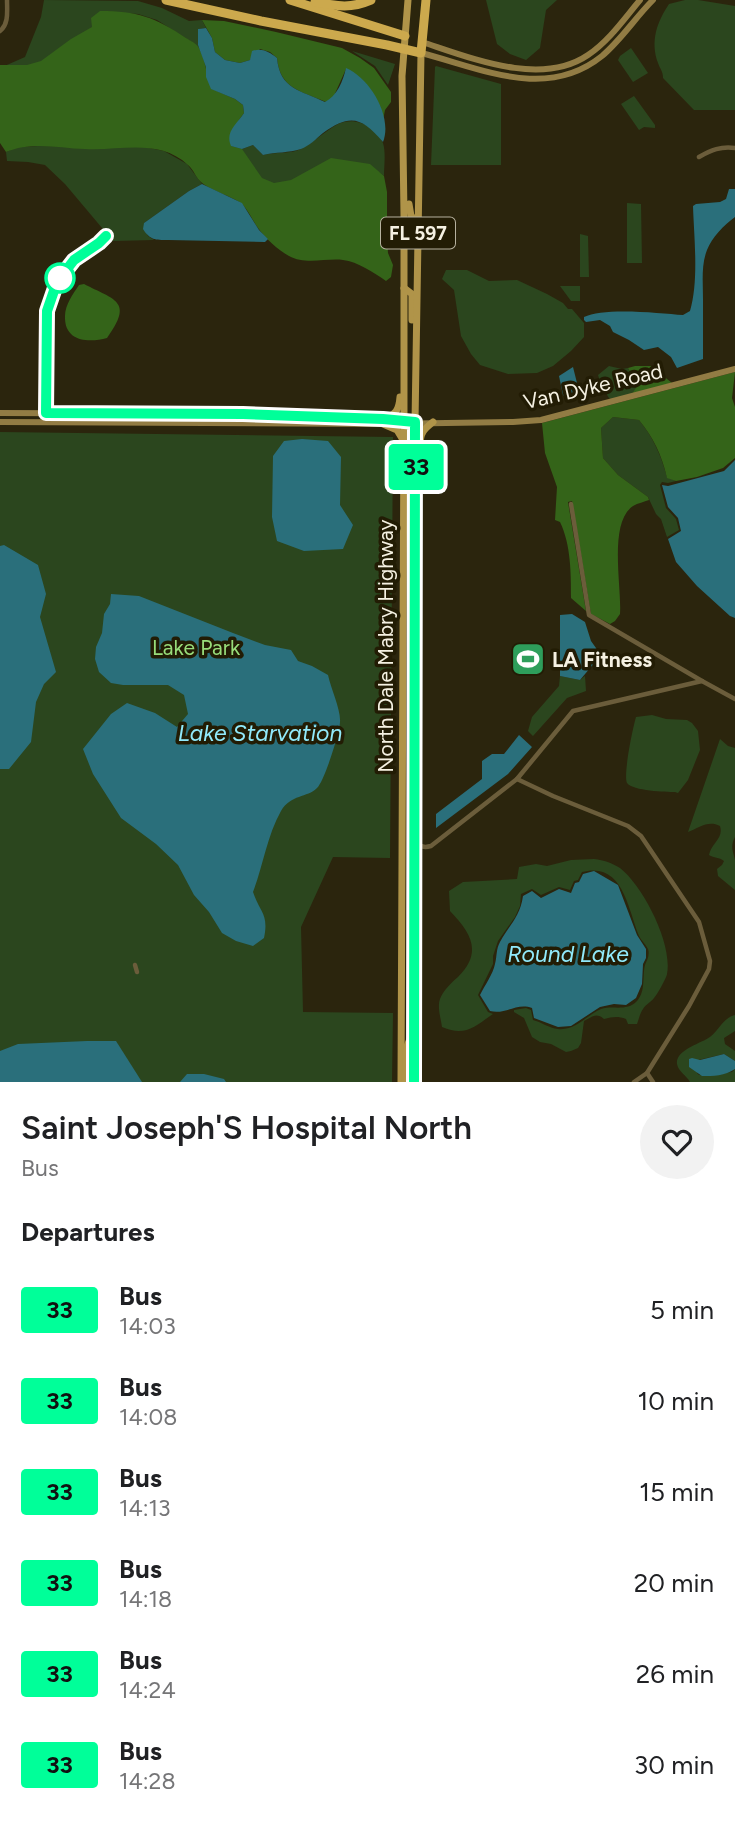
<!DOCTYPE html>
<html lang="en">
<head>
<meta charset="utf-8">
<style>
	:root { --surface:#fff; --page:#f2f2f2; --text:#202124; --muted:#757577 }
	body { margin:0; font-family:Figtree,sans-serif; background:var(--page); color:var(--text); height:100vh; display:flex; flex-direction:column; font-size:26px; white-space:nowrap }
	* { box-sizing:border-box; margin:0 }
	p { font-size:23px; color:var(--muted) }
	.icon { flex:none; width:38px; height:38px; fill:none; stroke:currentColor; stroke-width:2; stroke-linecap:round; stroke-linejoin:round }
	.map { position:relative; height:1082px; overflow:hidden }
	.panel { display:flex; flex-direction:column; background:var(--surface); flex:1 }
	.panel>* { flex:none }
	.badge { padding:0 14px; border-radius:5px; font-size:24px; line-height:46px }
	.map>.badge { position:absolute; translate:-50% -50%; box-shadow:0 0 0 4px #fff }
	h2 { padding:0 21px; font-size:26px; line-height:63px }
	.round { display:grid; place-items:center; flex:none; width:74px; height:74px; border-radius:37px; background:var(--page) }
	.overview { display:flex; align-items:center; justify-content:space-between; height:119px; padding:0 21px }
	h1 { font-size:33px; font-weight:600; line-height:52px }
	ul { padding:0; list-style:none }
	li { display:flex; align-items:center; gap:21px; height:91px; padding:0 21px }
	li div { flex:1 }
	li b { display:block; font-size:26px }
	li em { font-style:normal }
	li .badge { min-width:77px; font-weight:700; text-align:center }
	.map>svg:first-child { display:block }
</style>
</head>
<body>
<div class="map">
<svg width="735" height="1082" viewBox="0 0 735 1082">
	<rect width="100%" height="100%" fill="#2b250d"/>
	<g fill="#2b461e" fill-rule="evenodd">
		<path d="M44 0 138 1 162 8 189 21 202 20 206 28 198 29V45L242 149 253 145 263 155C275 152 291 154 301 149 314 142 325 131 338 124 355 116 376 126 383 143 386 153 384 166 384 176L379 172 387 218 192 164 0 68 25 57 41 17ZM100 11 138 14 157 20 195 44Z"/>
		<path d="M486 0H557L546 10 540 48 526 60 510 54 497 44Z"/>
		<path d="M685 0H698L735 6V110H694L663 78C663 71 660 69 658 63 650 41 657 22 669 4Z"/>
		<path d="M631 48 648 73 633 82 618 60 620 56Z"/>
		<path d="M352 51 395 64 388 85 375 66Z"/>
		<path d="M436 66 501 84V165H431L435 67Z"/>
		<path d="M634 96 655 125V128L644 127 639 130 621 104Z"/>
		<path d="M38 146 145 147 164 151 187 164 202 184 189 191 144 223 148 236 154 240 113 241 65 184 45 165 28 162 7 161 6 152 17 147Z"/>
		<path d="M627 203 641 204 642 263H627Z"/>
		<path d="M580 234 588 236 589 277H580Z"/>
		<path d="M446 270H467L489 281 517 280 547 294 563 303 568 309H572L584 323V337L571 351 553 366 537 373 508 374 480 365 471 354 461 336 454 290 442 279Z"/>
		<path d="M560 286H580V301H571Z"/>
		<path d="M609 366 622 369 628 368 637 387 632 394 611 399 609 398 601 385 598 375Z"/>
		<path d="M613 417 639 420C653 437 661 455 667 477L676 481 668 483 662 482 660 485 666 508 676 519 679 530 667 537 661 519 656 514 648 497 618 475 603 458 601 428Z"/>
		<path d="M0 432 393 437 390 858 333 857 301 927 303 1012 393 1013 392 1082H0Z"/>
		<path d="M560 676 580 680 585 676 586 691 567 698 533 736 528 731 532 717 559 686Z"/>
		<path d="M652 715 666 719 687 720 692 723 698 731 700 750 688 780 678 793 675 792C666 792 633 791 627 783 623 775 633 727 636 717Z"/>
		<path d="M720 739 728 746 735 748V837C730 847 733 850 735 860 735 869 735 881 735 890L718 876 717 869 722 865 724 861C719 857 714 858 709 855 711 843 724 839 720 826 708 820 699 828 688 832Z"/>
		<path d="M594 859C604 860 612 863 620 868 643 886 673 944 667 974 667 977 657 995 654 998 651 1002 646 1004 643 1009 640 1013 639 1019 637 1024H628L626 1019C618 1016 612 1017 604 1019 596 1012 592 1017 584 1021L581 1043 578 1048 571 1051 566 1052 551 1044 540 1042 532 1037 524 1018 514 1012V1010L526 1008 531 1010 533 1020C541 1022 549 1028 558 1029 575 1031 587 1015 601 1009 613 1005 627 1012 637 1001 646 991 642 977 645 965 647 960 650 955 648 949 646 945 641 940 639 936 628 909 623 861 582 872L578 880 574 881 570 890 559 887 541 895 532 889 521 894 520 906 515 917 498 941 493 956V964L478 995 488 1012 493 1014C474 1027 465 1037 442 1027 441 1019 437 1007 440 999 443 991 451 983 458 977 483 952 471 933 450 911L449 891 463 882 517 879 519 867 536 864 547 866 571 860Z"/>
		<path d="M735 1015V1031L724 1038 725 1044 735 1051V1061L724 1054 698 1060 697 1073 699 1075 732 1072 735 1069V1082H690C687 1076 678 1071 677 1064 675 1050 702 1043 710 1037 720 1029 723 1018 735 1015Z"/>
	</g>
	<g fill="#346419">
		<path d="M100 11C137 11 155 17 186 38 191 41 196 43 199 48 206 61 206 76 212 89L235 99 243 105 244 113 239 120 231 146 242 149 262 178 274 183 291 180 331 158 370 164 384 176 387 192V238L388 253 393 265 391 277 386 281C373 272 358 262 343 260 326 258 305 265 289 256 278 250 265 238 258 228 253 221 249 212 243 205 237 198 209 190 201 182 196 178 194 170 188 165 159 138 121 151 85 149 59 148 31 141 6 152L0 143V65H27L41 61 71 39 92 27 91 18Z"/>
		<path d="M202 20 224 21 276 32 342 48 360 58 374 68 391 92V102L385 110 383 120 380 106 346 69 333 98 326 102C301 91 280 89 277 58L270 52 260 49 250 60 240 63 225 60 215 52 212 38Z"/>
		<path d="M84 284C115 300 134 301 107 338 89 343 64 342 65 316 65 305 73 294 79 285Z"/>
		<path d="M635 366H651L672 383 632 394 637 386 628 368Z"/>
		<path d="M735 372 732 398 735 407V458L723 468 697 477 676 481 667 478C662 455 653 437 639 420L613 417 601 428 603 458 618 475 648 497 649 500C644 502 638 503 633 506 608 523 622 587 620 614L615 621 610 624 591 614 572 501 568 502 586 611 571 598C571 573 571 545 560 522L555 520 557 487 545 453 542 423Z"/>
	</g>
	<g fill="#2a6f7b">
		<path d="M206 28 212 38 215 52 225 60 240 63 250 60 252 51C262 48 268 51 277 58 280 90 301 90 325 102 337 96 343 81 346 68 370 78 393 117 383 142 362 118 351 113 323 133 316 139 309 146 301 149 289 153 276 152 263 155L253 145 242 149 231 146C225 132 236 125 244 113L243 105 235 99 211 89 206 77V67L198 45V29Z"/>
		<path d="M202 184 242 203 259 230 268 239 265 242 168 240C155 240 150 240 143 229L144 223 189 191Z"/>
		<path d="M729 189H735V217C724 225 712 237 707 250 701 265 703 283 703 299 703 319 703 339 703 359L677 368 671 357 658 347 644 350 629 340 613 332 610 326 600 320 586 322 584 320V317C603 307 660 313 683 315L690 311C699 281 694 237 693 206L696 204 720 202 726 199Z"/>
		<path d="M573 367 579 391V394L565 397 563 395 559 376Z"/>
		<path d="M302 439 328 441 341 457 340 505 353 525 343 549 304 551 277 541 272 517 273 456 284 441Z"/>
		<path d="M735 460V618L730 616 697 586 676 562 668 539 681 531 678 518 668 507 662 485 668 486 724 471Z"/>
		<path d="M4 545 38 565 46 594 40 617 56 672 44 684 36 702 31 742 9 769H0V546Z"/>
		<path d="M111 594 139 596 233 633 265 645 291 650 298 661 312 666 328 675C331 689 341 710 340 722 340 732 324 782 317 788 307 798 291 794 281 811 267 836 263 866 253 892 260 913 269 914 264 938L253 946 236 941 222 933 209 912 194 895 178 865 156 844 121 818 93 774 83 749 111 714 127 703 155 713 177 727 188 714 184 695 168 685H123L111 683 99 672 95 659 96 647 102 633 104 614 110 604Z"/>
		<path d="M572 614 585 622 591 641 601 655 580 680 560 676V615Z"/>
		<path d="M519 735 532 747 508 774 436 828V814L482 779V761L492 754H504Z"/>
		<path d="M594 871 618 885 637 935 646 949V958L643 964 642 984 636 998 626 1005 614 1004 600 1007 571 1026 558 1027 534 1018 532 1008C517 1002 506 1015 490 1011L480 995C485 985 493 974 495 964 497 956 496 949 500 942 510 924 520 917 523 896L532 891 541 898 559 889 571 893 575 883 579 882 583 874Z"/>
		<path d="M87 1041H116L142 1082H0V1051L18 1044Z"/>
		<path d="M724 1054 735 1061V1069C725 1076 713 1076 702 1076L689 1067V1059L692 1058 700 1060Z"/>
		<path d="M187 1074H204L224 1079 226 1082H180Z"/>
	</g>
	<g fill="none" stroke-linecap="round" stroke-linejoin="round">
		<g stroke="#6b5d3b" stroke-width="4.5">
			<path d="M0 31C9 24 7 11 7 0"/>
			<path d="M699 157C711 150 721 146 735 148"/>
			<path d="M571 504 589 615 702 681"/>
			<path d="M517 779 553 796 628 826 641 836 699 922 710 961 709 969 689 1006 647 1073 634 1082"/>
			<path d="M415 841C421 847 424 848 431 846L517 779 573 711 702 681 735 699"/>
			<path d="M135 965 137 972"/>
			<path d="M647 1073 653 1082"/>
		</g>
		<g stroke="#927c44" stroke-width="6">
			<path d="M422 42C471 58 541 87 588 55 609 41 624 19 640 0"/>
			<path d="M421 53C481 68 546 101 602 56 621 40 635 18 653 0"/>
			<path d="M0 413 243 414 385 419"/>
			<path d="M0 422 383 424 513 422 541 420 735 369"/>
		</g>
		<g stroke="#b09449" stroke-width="7">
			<path d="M409 204 411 216 418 222"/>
			<path d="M404 288 412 294V320"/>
			<path d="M383 419C396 415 399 410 400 397"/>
			<path d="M383 424 397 430 403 440"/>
			<path d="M420 445C420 433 424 429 433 422"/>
			<path d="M401 1082 404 423V215L402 76 408 0"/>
			<path d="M405 1082C407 1066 402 1046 414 1034"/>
			<path d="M414 1082 415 422 421 53"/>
		</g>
		<g stroke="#cca94d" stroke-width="9">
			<path d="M166 0 261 21 387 45 421 53 426 0"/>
			<path d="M290 0 405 36"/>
			<path d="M315 2C337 6 350 9 371 0"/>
		</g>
	</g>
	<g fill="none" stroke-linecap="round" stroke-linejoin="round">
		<g stroke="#fff" stroke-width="16">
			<path id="line" d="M106 236 99 243 74 260 57 282 47 311 46 413 243 414 383 419 415 422 414 1082"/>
		</g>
		<use href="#line" stroke="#0f9" stroke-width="10"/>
	</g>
	<defs>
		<g id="stadium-square" transform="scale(1.75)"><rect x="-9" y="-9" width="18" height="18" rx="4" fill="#2e9e5b" stroke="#221c04"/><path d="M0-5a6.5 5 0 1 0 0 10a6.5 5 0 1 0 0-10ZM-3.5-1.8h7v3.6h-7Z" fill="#fff"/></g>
	</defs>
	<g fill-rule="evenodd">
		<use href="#stadium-square" x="528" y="659"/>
	</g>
	<circle fill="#fff" stroke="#0f9" stroke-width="3.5" cx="60" cy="278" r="14"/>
	<g text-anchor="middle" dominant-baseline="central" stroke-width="7" stroke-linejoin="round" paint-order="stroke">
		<rect fill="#221c04" stroke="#b6b19f" stroke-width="2" x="381" y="217.5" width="74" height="31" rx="5"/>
		<g font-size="19" font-weight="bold" fill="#f5f1e2">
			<text x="418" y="233">FL 597</text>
		</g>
		<g font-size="21" fill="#f5f1e2" stroke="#221c04">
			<text transform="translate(593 386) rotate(-13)">Van Dyke Road</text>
			<text transform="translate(385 646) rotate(-90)">North Dale Mabry Highway</text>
		</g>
		<g font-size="21" fill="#98dd7a" stroke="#221c04">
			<text x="196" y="647">Lake Park</text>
		</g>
		<g font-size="21" font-weight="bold" fill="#f5f1e2" stroke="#221c04" text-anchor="start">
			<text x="552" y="659">LA Fitness</text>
		</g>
		<g font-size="23" font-style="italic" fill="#91eafb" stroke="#221c04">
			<text x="260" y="733">Lake Starvation</text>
			<text x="568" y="954">Round Lake</text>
		</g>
	</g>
</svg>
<b class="badge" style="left:416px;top:467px;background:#0f9;color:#111">33</b>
</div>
<section class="panel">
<div class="overview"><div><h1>Saint Joseph'S Hospital North</h1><p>Bus</p></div><a class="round"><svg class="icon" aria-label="heart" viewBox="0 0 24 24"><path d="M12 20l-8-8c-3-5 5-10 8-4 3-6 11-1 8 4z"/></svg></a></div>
<h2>Departures</h2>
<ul>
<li><span class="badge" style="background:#0f9;color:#111">33</span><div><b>Bus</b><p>14:03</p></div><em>5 min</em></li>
<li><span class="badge" style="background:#0f9;color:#111">33</span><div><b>Bus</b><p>14:08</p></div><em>10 min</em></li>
<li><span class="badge" style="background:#0f9;color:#111">33</span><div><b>Bus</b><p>14:13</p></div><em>15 min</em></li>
<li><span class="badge" style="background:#0f9;color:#111">33</span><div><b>Bus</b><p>14:18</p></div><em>20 min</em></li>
<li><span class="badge" style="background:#0f9;color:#111">33</span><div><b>Bus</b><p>14:24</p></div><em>26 min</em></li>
<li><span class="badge" style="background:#0f9;color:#111">33</span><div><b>Bus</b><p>14:28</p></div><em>30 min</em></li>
</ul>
</section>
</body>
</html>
